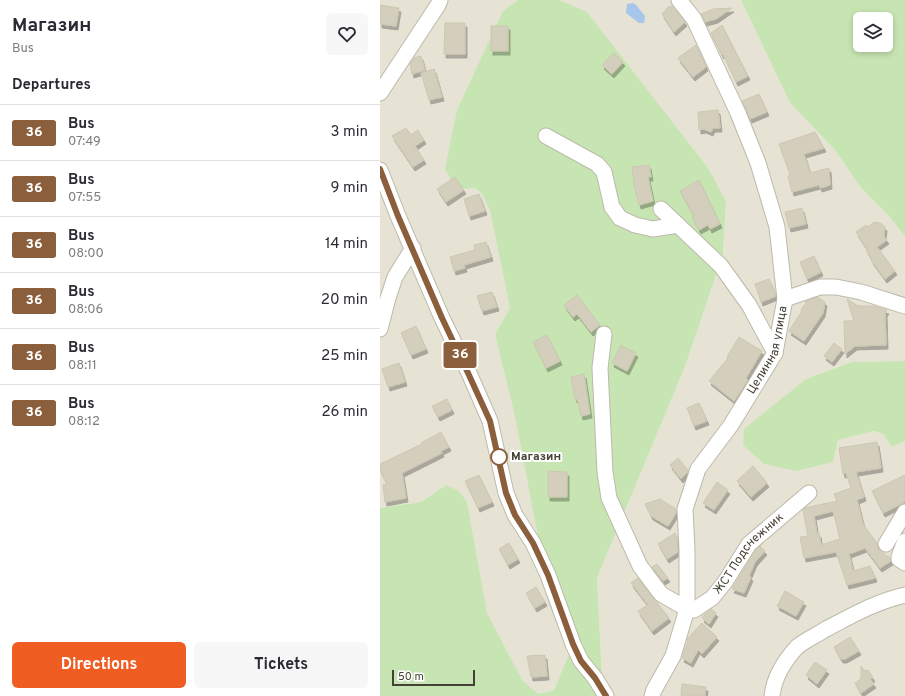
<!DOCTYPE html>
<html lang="en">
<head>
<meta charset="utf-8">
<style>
	:root { --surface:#fff; --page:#f7f7f7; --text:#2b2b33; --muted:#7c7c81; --line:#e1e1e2; --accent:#ef5d22 }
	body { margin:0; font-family:Overpass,sans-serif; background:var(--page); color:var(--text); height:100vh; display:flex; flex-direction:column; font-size:15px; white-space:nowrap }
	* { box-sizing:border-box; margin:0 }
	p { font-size:13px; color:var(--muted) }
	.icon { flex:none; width:22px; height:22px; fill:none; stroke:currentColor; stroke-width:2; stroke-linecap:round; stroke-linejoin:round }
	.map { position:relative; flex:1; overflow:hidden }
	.drawer { display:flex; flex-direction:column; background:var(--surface); width:380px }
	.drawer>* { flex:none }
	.badge { padding:0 8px; border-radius:3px; font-size:14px; line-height:26px }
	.buttons { position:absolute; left:473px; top:12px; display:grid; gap:8px }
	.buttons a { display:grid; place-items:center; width:40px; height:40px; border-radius:6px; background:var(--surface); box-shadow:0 2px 6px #0003; font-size:20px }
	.scale { position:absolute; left:12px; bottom:10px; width:83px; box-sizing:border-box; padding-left:4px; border:2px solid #454136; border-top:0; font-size:11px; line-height:14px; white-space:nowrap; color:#454136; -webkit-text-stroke:3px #fff; paint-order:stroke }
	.map>.badge { position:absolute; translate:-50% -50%; box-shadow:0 0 0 2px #fff }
	h2 { padding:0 12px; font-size:15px; line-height:36px }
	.round { display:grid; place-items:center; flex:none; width:42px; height:42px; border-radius:6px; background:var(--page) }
	.headline { display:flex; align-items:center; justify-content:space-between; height:68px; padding:0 12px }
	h1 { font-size:19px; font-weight:700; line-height:30px }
	.cta { display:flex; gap:8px; margin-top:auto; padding:8px 12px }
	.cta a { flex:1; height:46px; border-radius:6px; background:var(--accent); color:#fff; font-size:16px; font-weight:700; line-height:46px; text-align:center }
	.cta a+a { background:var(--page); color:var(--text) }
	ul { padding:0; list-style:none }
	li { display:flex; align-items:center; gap:12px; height:56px; padding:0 12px; border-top:1px solid var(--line) }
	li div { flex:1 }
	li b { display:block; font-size:15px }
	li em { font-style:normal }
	li .badge { min-width:44px; font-weight:700; text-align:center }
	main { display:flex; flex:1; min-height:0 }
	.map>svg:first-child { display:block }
</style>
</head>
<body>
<main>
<section class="drawer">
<div class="headline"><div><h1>Магазин</h1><p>Bus</p></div><a class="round"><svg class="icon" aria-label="heart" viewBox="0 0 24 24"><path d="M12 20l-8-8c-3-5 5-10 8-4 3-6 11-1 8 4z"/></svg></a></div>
<h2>Departures</h2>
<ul>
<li><span class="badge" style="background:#8b5e3c;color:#fff">36</span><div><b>Bus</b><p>07:49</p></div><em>3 min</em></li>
<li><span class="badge" style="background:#8b5e3c;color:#fff">36</span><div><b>Bus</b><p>07:55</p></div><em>9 min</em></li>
<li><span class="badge" style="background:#8b5e3c;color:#fff">36</span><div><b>Bus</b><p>08:00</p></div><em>14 min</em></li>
<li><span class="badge" style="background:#8b5e3c;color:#fff">36</span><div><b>Bus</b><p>08:06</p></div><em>20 min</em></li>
<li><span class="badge" style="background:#8b5e3c;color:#fff">36</span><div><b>Bus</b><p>08:11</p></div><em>25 min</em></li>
<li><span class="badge" style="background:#8b5e3c;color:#fff">36</span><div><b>Bus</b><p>08:12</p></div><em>26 min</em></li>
</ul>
<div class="cta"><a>Directions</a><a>Tickets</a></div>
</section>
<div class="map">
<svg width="525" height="696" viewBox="0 0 525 696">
	<defs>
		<filter id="shadow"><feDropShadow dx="2" dy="4" stdDeviation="0" flood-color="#0004"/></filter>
	</defs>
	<rect width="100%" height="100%" fill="#f2f1e7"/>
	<g fill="#e6e3d5">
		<path d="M0 0H138L123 11 84 189 95 188 102 194 110 211 130 308 115 334 194 642 174 690 158 694 141 680 107 614 87 502 66 485 41 502 0 508Z"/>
		<path d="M180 0H361L410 103 454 149 482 189 510 217 525 237V361L472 362 426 379 455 455 458 440 494 431 503 434 512 447 525 441V696H223L217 578 306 364 343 254 346 201 207 12Z"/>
	</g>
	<g fill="#c7e5b2" fill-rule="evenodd">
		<path d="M138 0H180L207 12 328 168 346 201 343 254 306 364 217 578 223 696H0V508L41 502 66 485 79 491 87 502 107 613 142 680 158 694 174 690 194 642 160 547 135 416 115 334 130 308 110 211 102 194 95 188 84 189 73 184 65 169 77 110 123 11Z"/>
		<path d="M361 0H525V237L510 217 482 189 454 149 410 103ZM480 19H506V45H480Z"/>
		<path d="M525 361V441L512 447 503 434 494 431 458 440 453 462 416 471 384 464 363 445 364 429 426 379 472 362Z"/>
	</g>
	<path fill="#a6c6ec" d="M253 3 256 5 265 16 264 23H259L246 13 247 4Z"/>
	<g fill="#d4cebd" stroke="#cec7b0" fill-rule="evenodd" filter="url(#shadow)">
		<path d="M0 5 19 8 16 26 0 24Z"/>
		<path d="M292 6 305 22 294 32 282 14 285 11 288 7Z"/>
		<path d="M352 8 336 19 325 22 321 14 333 9Z"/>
		<path d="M65 23H85V54H64Z"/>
		<path d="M342 25 368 76 356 82 343 54 342 55 331 33Z"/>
		<rect x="111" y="26" width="17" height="25"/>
		<path d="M316 45 326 67 313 77 298 58Z"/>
		<path d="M234 53 243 62 232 74 222 65Z"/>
		<path d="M41 56 45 70 32 74 30 64 34 58Z"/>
		<path d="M54 69 62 97 49 100 41 73Z"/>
		<path d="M379 94 387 112 370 119 362 101Z"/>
		<path d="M338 110 340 128H333L331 132 324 129 319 130 318 112Z"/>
		<path d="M26 128 31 135 38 130 44 140 35 146 44 160 33 167 12 136Z"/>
		<path d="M435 132 444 148 424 154 430 173 449 168 450 185 440 188 439 185 412 192 408 176 410 175 399 144Z"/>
		<path d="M269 165 271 177H268L273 201 259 205 254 186 252 167Z"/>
		<path d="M75 177 84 190 66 202 57 189Z"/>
		<path d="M319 180 340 224 330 229 328 225 319 230 312 217 314 216 300 191Z"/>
		<path d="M99 194 105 211 89 216 84 199Z"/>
		<path d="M422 208 426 224 409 228 405 212Z"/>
		<path d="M494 222 500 223 505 227 504 236 507 240 497 247 515 271 505 279 491 260 492 259 486 250H488L476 232 486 225 488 227Z"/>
		<path d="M106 242 111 257 84 265 85 268 74 271 70 257 95 250 94 245Z"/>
		<path d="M434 256 441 272 427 279 420 262Z"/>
		<path d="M389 279 396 296 381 302 375 284Z"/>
		<path d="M112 292 117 307 102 311 97 296Z"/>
		<path d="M197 295 220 325 211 332 197 314 193 317 184 305Z"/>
		<path d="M437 297 445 302 443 313 424 341 409 331 422 311 421 310 426 303 425 302Z"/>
		<path d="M467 299 478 306H494L507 310 505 313 506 345 475 346 465 354 464 321H474Z"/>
		<path d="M36 326 46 349 31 355 21 333Z"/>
		<path d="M167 335 180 361 166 368 153 342Z"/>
		<path d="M359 337 382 351 366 378 368 380 354 401 329 381 348 358 347 357Z"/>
		<path d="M454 343 462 349 452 362 444 356Z"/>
		<path d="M241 345 256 353 247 371 232 363Z"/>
		<path d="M19 363 25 382 8 387 2 369Z"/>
		<path d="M204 374 210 414 201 416 197 399H195L191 377Z"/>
		<path d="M67 399 72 410 58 417 52 406Z"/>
		<path d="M319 403 327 421 314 426 307 408Z"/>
		<path d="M61 432 69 447 61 451 62 453 22 473 26 498 5 502 3 485 7 484 0 471V464L42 444 41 443Z"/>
		<path d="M497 442 501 468 476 472 484 497 477 500 483 524 497 543 498 549 510 558 511 561 500 568 485 548 469 554 473 571 490 566 495 578 467 585 456 552 424 558 420 537 428 536 423 510 425 508 457 501 454 494 471 488 466 473 463 474 459 448ZM453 511 460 539 441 545 439 533 437 534 434 516Z"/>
		<path d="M298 458 308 470 307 473 301 479 290 465Z"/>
		<path d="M373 466 387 483 371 497 357 481Z"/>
		<path d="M168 471 187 472V497H168Z"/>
		<path d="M99 475 112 502 98 508 85 481Z"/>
		<path d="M525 475V502L503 513 492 491Z"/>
		<path d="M337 482 348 490 334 510 323 503Z"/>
		<path d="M280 499 296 509V513L288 526 271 516 265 504Z"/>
		<path d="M295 533 297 537 298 552 287 559 278 544Z"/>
		<path d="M129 543 138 559 128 565 119 549Z"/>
		<path d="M380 546 385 551 375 562 369 576 371 577 364 593 352 589 376 550Z"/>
		<path d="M277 564 288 578 283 581 272 567Z"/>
		<path d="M258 578 289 618 272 631 258 611 268 605 251 583Z"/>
		<path d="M156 587 165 602 155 608 146 593Z"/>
		<path d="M405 591 424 602 416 616 397 606Z"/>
		<path d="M331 609 336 613 329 624 322 618 325 614Z"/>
		<path d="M322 623 337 637 322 654 318 650 311 663 302 658 308 641 307 639Z"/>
		<path d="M470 637 479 651 465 659H461L454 647Z"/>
		<path d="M165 655 167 676 151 677 147 656Z"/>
		<path d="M435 662 447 670 437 684 426 675Z"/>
		<path d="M481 666 485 671 488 670 493 678 490 679 494 684 481 693 475 683 481 679Z"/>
		<path d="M302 684 326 687 325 696H301Z"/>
	</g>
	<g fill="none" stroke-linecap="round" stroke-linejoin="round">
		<g stroke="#bdb9aa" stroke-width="17">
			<g id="minor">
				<path d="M0 93 58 5 60 0"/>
				<path d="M166 136 217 164 224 172 232 207 240 218 255 225 273 229 298 225"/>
				<path d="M0 170 18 216 62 318 89 373 110 421 126 493 135 515 153 543 168 575 193 644 201 661 215 678 226 696"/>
				<path d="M281 209 341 266 369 305 395 353"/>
				<path d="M405 299 440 287H456L481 292 525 306"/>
				<path d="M0 329 8 298 15 277 33 248"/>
				<path id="s1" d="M224 334 220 368 225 472 229 498 260 566 281 594 307 609 314 610 332 598 345 582 369 544 429 493"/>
				<path d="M525 541 519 557V559L525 563"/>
				<path d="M506 544 525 512"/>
				<path id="s2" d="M272 696 274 690 293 656 307 609V550L305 509 318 469 351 425 395 353 405 299 397 227 378 163 358 113 314 19 299 0"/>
				<path d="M392 696C394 678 405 660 417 647 425 640 437 635 446 629 473 615 495 602 525 595"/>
			</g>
		</g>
		<use href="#minor" stroke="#fff" stroke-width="15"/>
	</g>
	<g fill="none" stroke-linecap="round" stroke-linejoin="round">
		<g stroke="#fff" stroke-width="9">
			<path id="line" d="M0 169 18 216 62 318 88 373 110 421 126 493 135 515 153 543 168 575 193 644 201 661 215 678 226 696"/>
		</g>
		<use href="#line" stroke="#8b5e3c" stroke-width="6"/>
	</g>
	<circle fill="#fff" stroke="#8b5e3c" stroke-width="2" cx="119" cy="457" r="8"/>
	<g text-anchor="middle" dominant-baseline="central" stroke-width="4" stroke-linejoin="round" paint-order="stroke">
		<g font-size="12" fill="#454136" stroke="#fff">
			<text stroke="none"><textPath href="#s2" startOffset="376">Целинная улица</textPath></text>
			<text stroke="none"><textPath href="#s1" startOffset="391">ЖСТ Подснежник</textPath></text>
		</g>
		<g font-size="12" font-weight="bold" fill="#454136" stroke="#fff" text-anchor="start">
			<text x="131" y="457">Магазин</text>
		</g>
	</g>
</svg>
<div class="buttons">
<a><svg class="icon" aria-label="layers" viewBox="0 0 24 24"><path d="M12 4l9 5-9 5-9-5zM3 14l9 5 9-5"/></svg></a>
</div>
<div class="scale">50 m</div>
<b class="badge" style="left:80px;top:355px;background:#8b5e3c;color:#fff">36</b>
</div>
</main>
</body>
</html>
